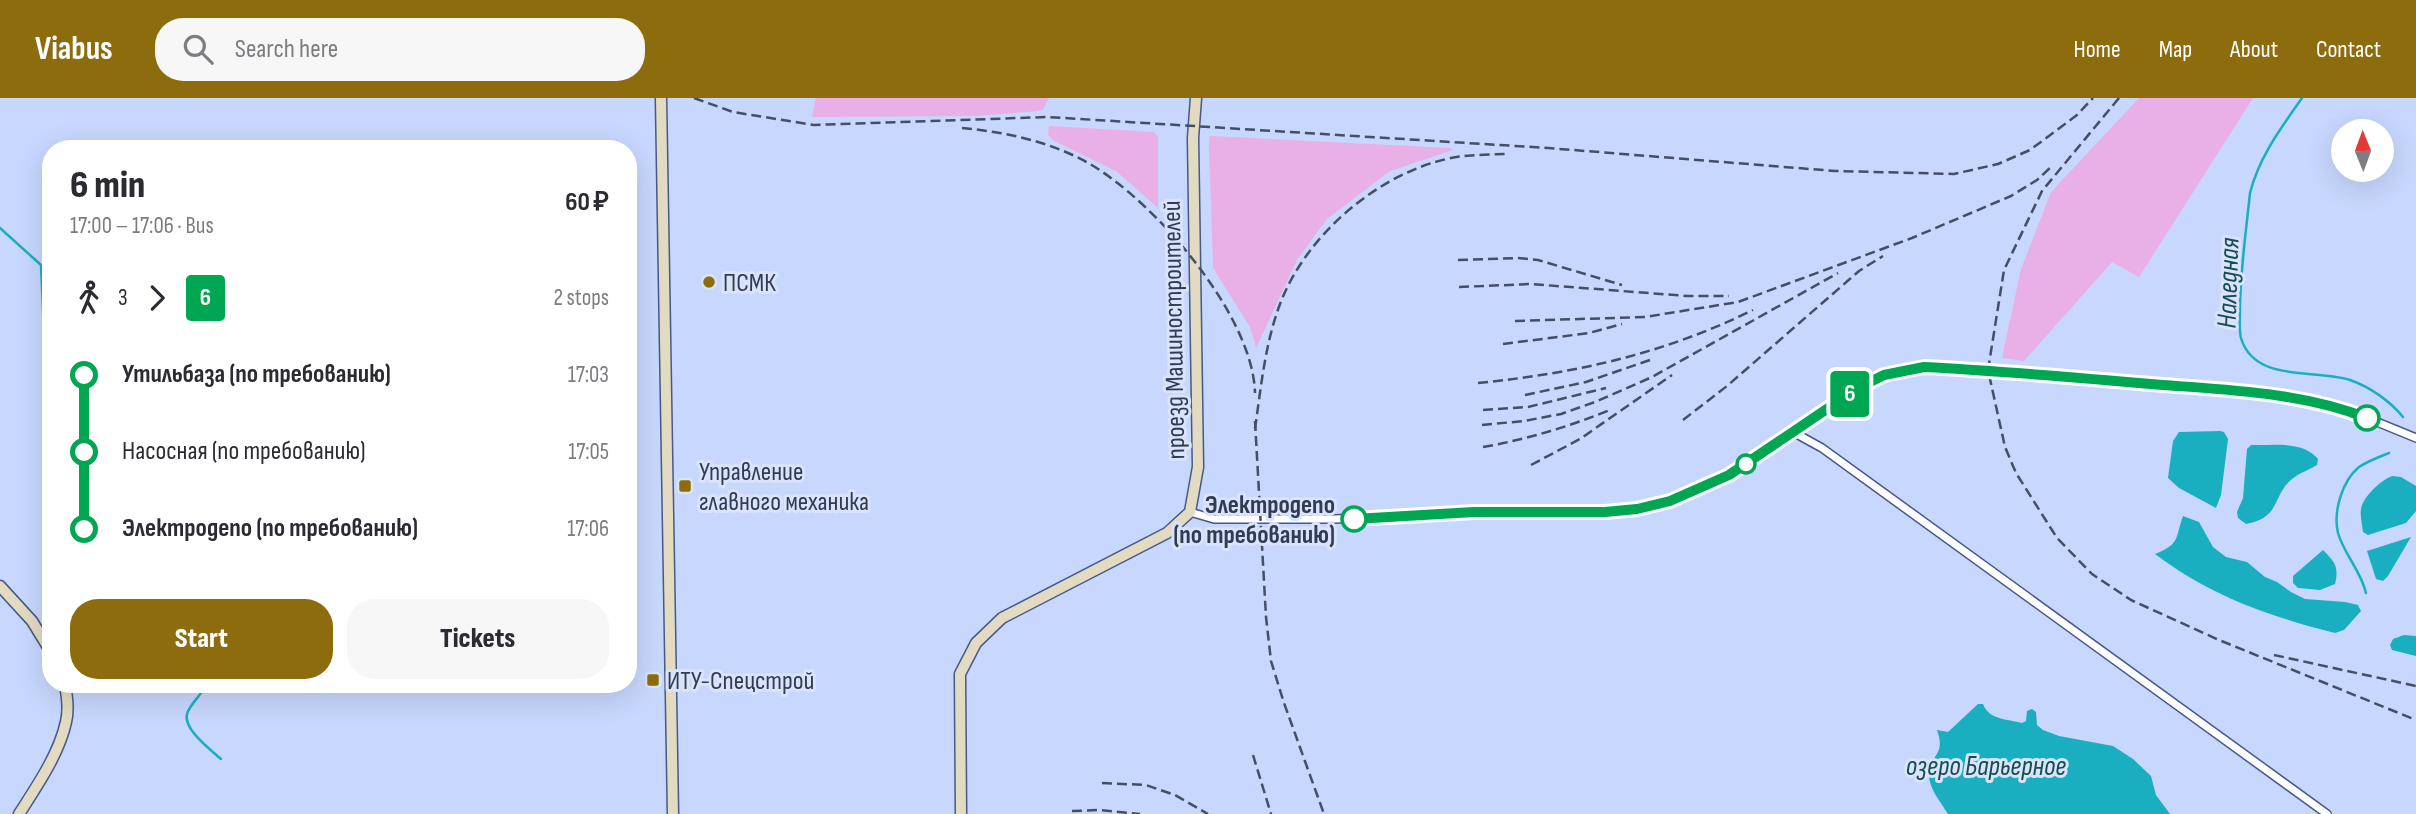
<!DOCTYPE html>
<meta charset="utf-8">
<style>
body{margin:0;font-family:"Sofia Sans Condensed",sans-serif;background:#f7f7f7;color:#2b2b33;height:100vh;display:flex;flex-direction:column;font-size:26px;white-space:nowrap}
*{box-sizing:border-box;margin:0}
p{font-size:23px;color:#7c7c81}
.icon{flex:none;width:38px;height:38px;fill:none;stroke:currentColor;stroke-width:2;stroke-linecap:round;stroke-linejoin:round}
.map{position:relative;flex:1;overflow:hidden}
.sheet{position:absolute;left:42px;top:42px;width:595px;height:553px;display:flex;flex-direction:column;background:#fff;border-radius:28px;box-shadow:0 7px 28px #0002}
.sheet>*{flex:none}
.badge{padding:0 14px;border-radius:5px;font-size:24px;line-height:46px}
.needle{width:46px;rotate:359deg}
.tools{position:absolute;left:2331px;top:21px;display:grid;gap:14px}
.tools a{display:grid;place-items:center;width:63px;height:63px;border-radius:50%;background:#fff;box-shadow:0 7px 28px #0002;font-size:35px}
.map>.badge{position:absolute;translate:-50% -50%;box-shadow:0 0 0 4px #fff}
.legs{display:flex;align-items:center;gap:10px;height:77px;padding:0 28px;font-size:23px}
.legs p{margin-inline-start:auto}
.head{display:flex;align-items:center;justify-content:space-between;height:119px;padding:0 28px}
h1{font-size:38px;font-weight:800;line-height:52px}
.action{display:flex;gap:14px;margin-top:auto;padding:14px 28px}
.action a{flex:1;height:80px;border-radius:28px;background:#8c6c0d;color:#fff;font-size:28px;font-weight:800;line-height:80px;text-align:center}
.action a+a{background:#f7f7f7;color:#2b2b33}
ul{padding:0 28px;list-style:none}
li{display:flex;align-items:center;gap:24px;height:77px;font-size:26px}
li i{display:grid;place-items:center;width:10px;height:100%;margin:0 9px;background:currentColor}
li i::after{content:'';width:18px;height:18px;margin:-9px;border:5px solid;border-radius:50%;background:#fff}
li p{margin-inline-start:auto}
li:first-child i{background:linear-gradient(#0000 50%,currentColor 0)}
li:last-child i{background:linear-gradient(currentColor 50%,#0000 0)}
header{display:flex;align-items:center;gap:42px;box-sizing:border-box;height:98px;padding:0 35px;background:#8c6c0d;color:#fff}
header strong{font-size:33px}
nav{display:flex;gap:38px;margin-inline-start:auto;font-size:24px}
.search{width:490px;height:63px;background:#f7f7f7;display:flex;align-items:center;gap:18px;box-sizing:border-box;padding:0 24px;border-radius:28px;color:#7c7c81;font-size:26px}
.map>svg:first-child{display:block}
.built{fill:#c7d7fd;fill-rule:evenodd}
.green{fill:#e8b0e7}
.water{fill:#1aafc0}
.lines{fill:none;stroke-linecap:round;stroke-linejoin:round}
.stream{stroke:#1aafc0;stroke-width:2.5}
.street-casing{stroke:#46598a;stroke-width:10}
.secondary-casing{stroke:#46598a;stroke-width:13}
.street{stroke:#fff;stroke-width:7}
.secondary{stroke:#e3dac2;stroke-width:10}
.rail{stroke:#444e64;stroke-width:2.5;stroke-dasharray:10 5;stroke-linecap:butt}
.line-1-casing{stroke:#fff;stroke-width:16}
.line-1{stroke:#00a651;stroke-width:10}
.poi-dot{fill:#8c6c0d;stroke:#d9e3fa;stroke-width:2.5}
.stop-1-dot{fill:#fff;stroke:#00a651;stroke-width:3.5}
.labels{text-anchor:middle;stroke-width:6;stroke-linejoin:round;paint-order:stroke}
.poi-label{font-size:26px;fill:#313b51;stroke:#d9e3fa;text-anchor:start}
.street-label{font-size:26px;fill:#313b51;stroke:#d9e3fa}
.stop-label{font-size:26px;font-weight:bold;fill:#313b51;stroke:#d9e3fa;text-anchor:end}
.water-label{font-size:28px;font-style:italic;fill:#144d54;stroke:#d9e3fa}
</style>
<header>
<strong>Viabus</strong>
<div class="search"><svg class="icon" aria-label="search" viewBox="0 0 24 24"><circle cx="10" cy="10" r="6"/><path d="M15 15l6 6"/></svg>Search here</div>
<nav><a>Home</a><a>Map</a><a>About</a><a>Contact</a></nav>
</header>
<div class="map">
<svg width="2416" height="716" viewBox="0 0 2416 716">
<rect width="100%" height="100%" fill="#d9e3fa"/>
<path class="built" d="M0,0H2416V716H0ZM2343,33H2382V72H2343ZM51,51H628V586H51Z"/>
<g class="green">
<path d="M816,0H1049L1043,12L1039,13L975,18L812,19Z"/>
<path d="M2139,0H2253L2139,179L2112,164L2024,263L2002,260L2021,171L2051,94Z"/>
<path d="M1049,28L1154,34L1158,39V110L1116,73L1054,43L1048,37Z"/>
<path d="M1210,38L1450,50L1453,52L1390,73L1327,121L1297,162L1256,250L1250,229L1213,170L1209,46Z"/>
</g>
<g class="water">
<path d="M2220,333L2224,334L2228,341L2221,397L2216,410L2179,390L2168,380L2173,343L2179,334Z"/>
<path d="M2251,347C2273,348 2303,342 2318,361L2317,367C2309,372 2299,375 2292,381C2271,399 2282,419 2246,426L2238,420L2237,414L2243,400L2247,351Z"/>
<path d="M2392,378L2401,379L2416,388V413L2406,425L2368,437L2363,434C2362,426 2360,418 2361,411C2363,399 2381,382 2392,378Z"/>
<path d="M2183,418L2199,424L2213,449L2226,459L2247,464L2265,479L2277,484L2291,494L2305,501L2345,504L2358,507L2361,513L2344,532L2335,535C2268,518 2211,498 2155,456C2180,446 2175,441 2183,418Z"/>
<path d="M2411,439L2388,478L2383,483L2376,481L2367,453Z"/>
<path d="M2323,452C2335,464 2339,469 2335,486L2320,492L2298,490L2293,485V478Z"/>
<path d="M2404,537L2416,538V558L2392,552L2390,547L2393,541Z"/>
<path d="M1978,606H1983C1989,622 2007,621 2022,625L2026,623L2027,613L2032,611L2036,614L2037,627L2043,632L2059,638L2113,648L2133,661L2151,678L2156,697L2170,716H1948C1941,704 1928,690 1929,675C1931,655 1946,658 1937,632L1948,634Z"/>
</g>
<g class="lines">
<g class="stream">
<path d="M2302,0C2281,30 2259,59 2250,95C2246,134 2240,174 2240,213C2240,222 2239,232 2241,240C2254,285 2316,271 2350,282C2370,289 2390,303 2403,319"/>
<path d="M0,130L41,167L44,234L51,253"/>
<path d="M2366,495C2361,473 2344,456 2338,435C2333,414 2342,383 2359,369C2368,363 2379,359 2389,355"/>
<path d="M202,586L203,592C199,599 189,608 187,616C183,631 211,652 221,661"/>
</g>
<defs>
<g id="street">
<path d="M1793,334L1822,350L2327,716"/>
<path d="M1190,414L1214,421H1335L1473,414H1605L1637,410L1669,403L1700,392L1729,377L1858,290L1883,277L1924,269L2190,289L2293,300L2343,310L2416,340"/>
</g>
<g id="secondary">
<path d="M661,0L673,716"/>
<path d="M0,488L32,523L51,554"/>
<path d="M19,716C37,688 59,656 66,624C69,611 67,599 65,586"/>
<path d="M961,716L960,576L976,545L1002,520L1167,435L1190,414L1198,369L1193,40L1196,0"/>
</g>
</defs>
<use href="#street" class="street-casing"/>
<use href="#secondary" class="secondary-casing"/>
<use href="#street" class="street"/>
<use href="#secondary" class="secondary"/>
<g class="rail">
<path d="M694,0L733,14L814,27L1048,19L1548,50L1835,73L1954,76L1998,66L2030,52L2077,17L2093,0"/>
<path d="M2119,0L2042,93L2004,172L1988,272L2005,349L2016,375L2057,440L2092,476L2131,502L2219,542L2416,622"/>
<path d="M962,30C1006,34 1052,44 1090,66C1155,104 1253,217 1255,295"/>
<path d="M1458,162L1518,160L1538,162L1622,187"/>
<path d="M1459,189L1531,186L1687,198H1729"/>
<path d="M1515,223L1645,219L1738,204L1912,140L2011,98L2037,82L2051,69"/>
<path d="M1503,246L1589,235L1622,226"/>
<path d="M1478,285C1577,275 1663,256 1753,212"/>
<path d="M1525,297L1586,284L1650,262"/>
<path d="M1483,312L1528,309L1606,290"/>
<path d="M1683,322L1727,288L1859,173L1883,158"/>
<path d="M1255,323L1266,519L1271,563L1284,605L1324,716"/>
<path d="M1482,327L1524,323L1561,316L1595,304L1652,279L1838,175"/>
<path d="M1255,331C1261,289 1265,246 1280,206C1307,134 1386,68 1463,58C1477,57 1492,56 1506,56"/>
<path d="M1483,349C1528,341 1568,329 1610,312"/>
<path d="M1531,367L1580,341L1672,277"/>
<path d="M2274,557L2416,588"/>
<path d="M1253,657L1271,716"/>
<path d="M1102,685L1146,687L1175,697L1208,716"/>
<path d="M1072,713L1100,712L1140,716"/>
</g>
</g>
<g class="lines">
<defs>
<path id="line-1" d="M1354,421L1474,414H1605L1637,411L1670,403L1729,377L1858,290L1884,277L1924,269C2003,273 2083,280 2163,287C2231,292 2304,295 2367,320"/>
</defs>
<use href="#line-1" class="line-1-casing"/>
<use href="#line-1" class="line-1"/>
</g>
<g class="poi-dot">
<circle cx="709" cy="184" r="7"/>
<rect x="678" y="381" width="14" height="14" rx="3.5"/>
<rect x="646" y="575" width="14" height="14" rx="3.5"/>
</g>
<g class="stop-1-dot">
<circle cx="2367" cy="320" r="12"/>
<circle cx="1746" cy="366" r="9"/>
<circle cx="1354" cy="421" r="12"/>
</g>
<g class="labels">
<g class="poi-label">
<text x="723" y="193">ПСМК</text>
<text x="699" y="382">Управление<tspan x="699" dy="30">главного механика</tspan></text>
<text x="667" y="591">ИТУ-Спецстрой</text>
</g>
<g class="street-label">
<text transform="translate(1173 232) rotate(-91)" y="9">проезд Машиностроителей</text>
</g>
<g class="stop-label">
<text x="1335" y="415">Электродепо<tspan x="1335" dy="30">(по требованию)</tspan></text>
</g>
<g class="water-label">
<text transform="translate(2227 185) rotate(-88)" y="10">Наледная</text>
<text x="1986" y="677">озеро Барьерное</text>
</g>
</g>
</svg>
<div class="tools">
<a><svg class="needle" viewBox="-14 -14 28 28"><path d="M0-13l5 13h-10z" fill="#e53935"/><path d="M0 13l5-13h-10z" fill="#7c7c81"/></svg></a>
</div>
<b class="badge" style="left:1850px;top:296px;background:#00a651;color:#fff">6</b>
<section class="sheet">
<div class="head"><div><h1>6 min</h1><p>17:00 – 17:06 · Bus</p></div><b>60 ₽</b></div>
<div class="legs"><svg class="icon" aria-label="walk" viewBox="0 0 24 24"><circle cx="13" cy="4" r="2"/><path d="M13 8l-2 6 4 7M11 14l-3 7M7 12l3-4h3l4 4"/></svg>3<svg class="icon" aria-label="forward" viewBox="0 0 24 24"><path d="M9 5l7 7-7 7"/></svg><b class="badge" style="background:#00a651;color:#fff">6</b><p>2 stops</p></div>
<ul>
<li><i style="color:#00a651"></i><b>Утильбаза (по требованию)</b><p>17:03</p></li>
<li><i style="color:#00a651"></i><span>Насосная (по требованию)</span><p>17:05</p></li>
<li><i style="color:#00a651"></i><b>Электродепо (по требованию)</b><p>17:06</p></li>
</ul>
<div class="action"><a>Start</a><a>Tickets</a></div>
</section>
</div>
